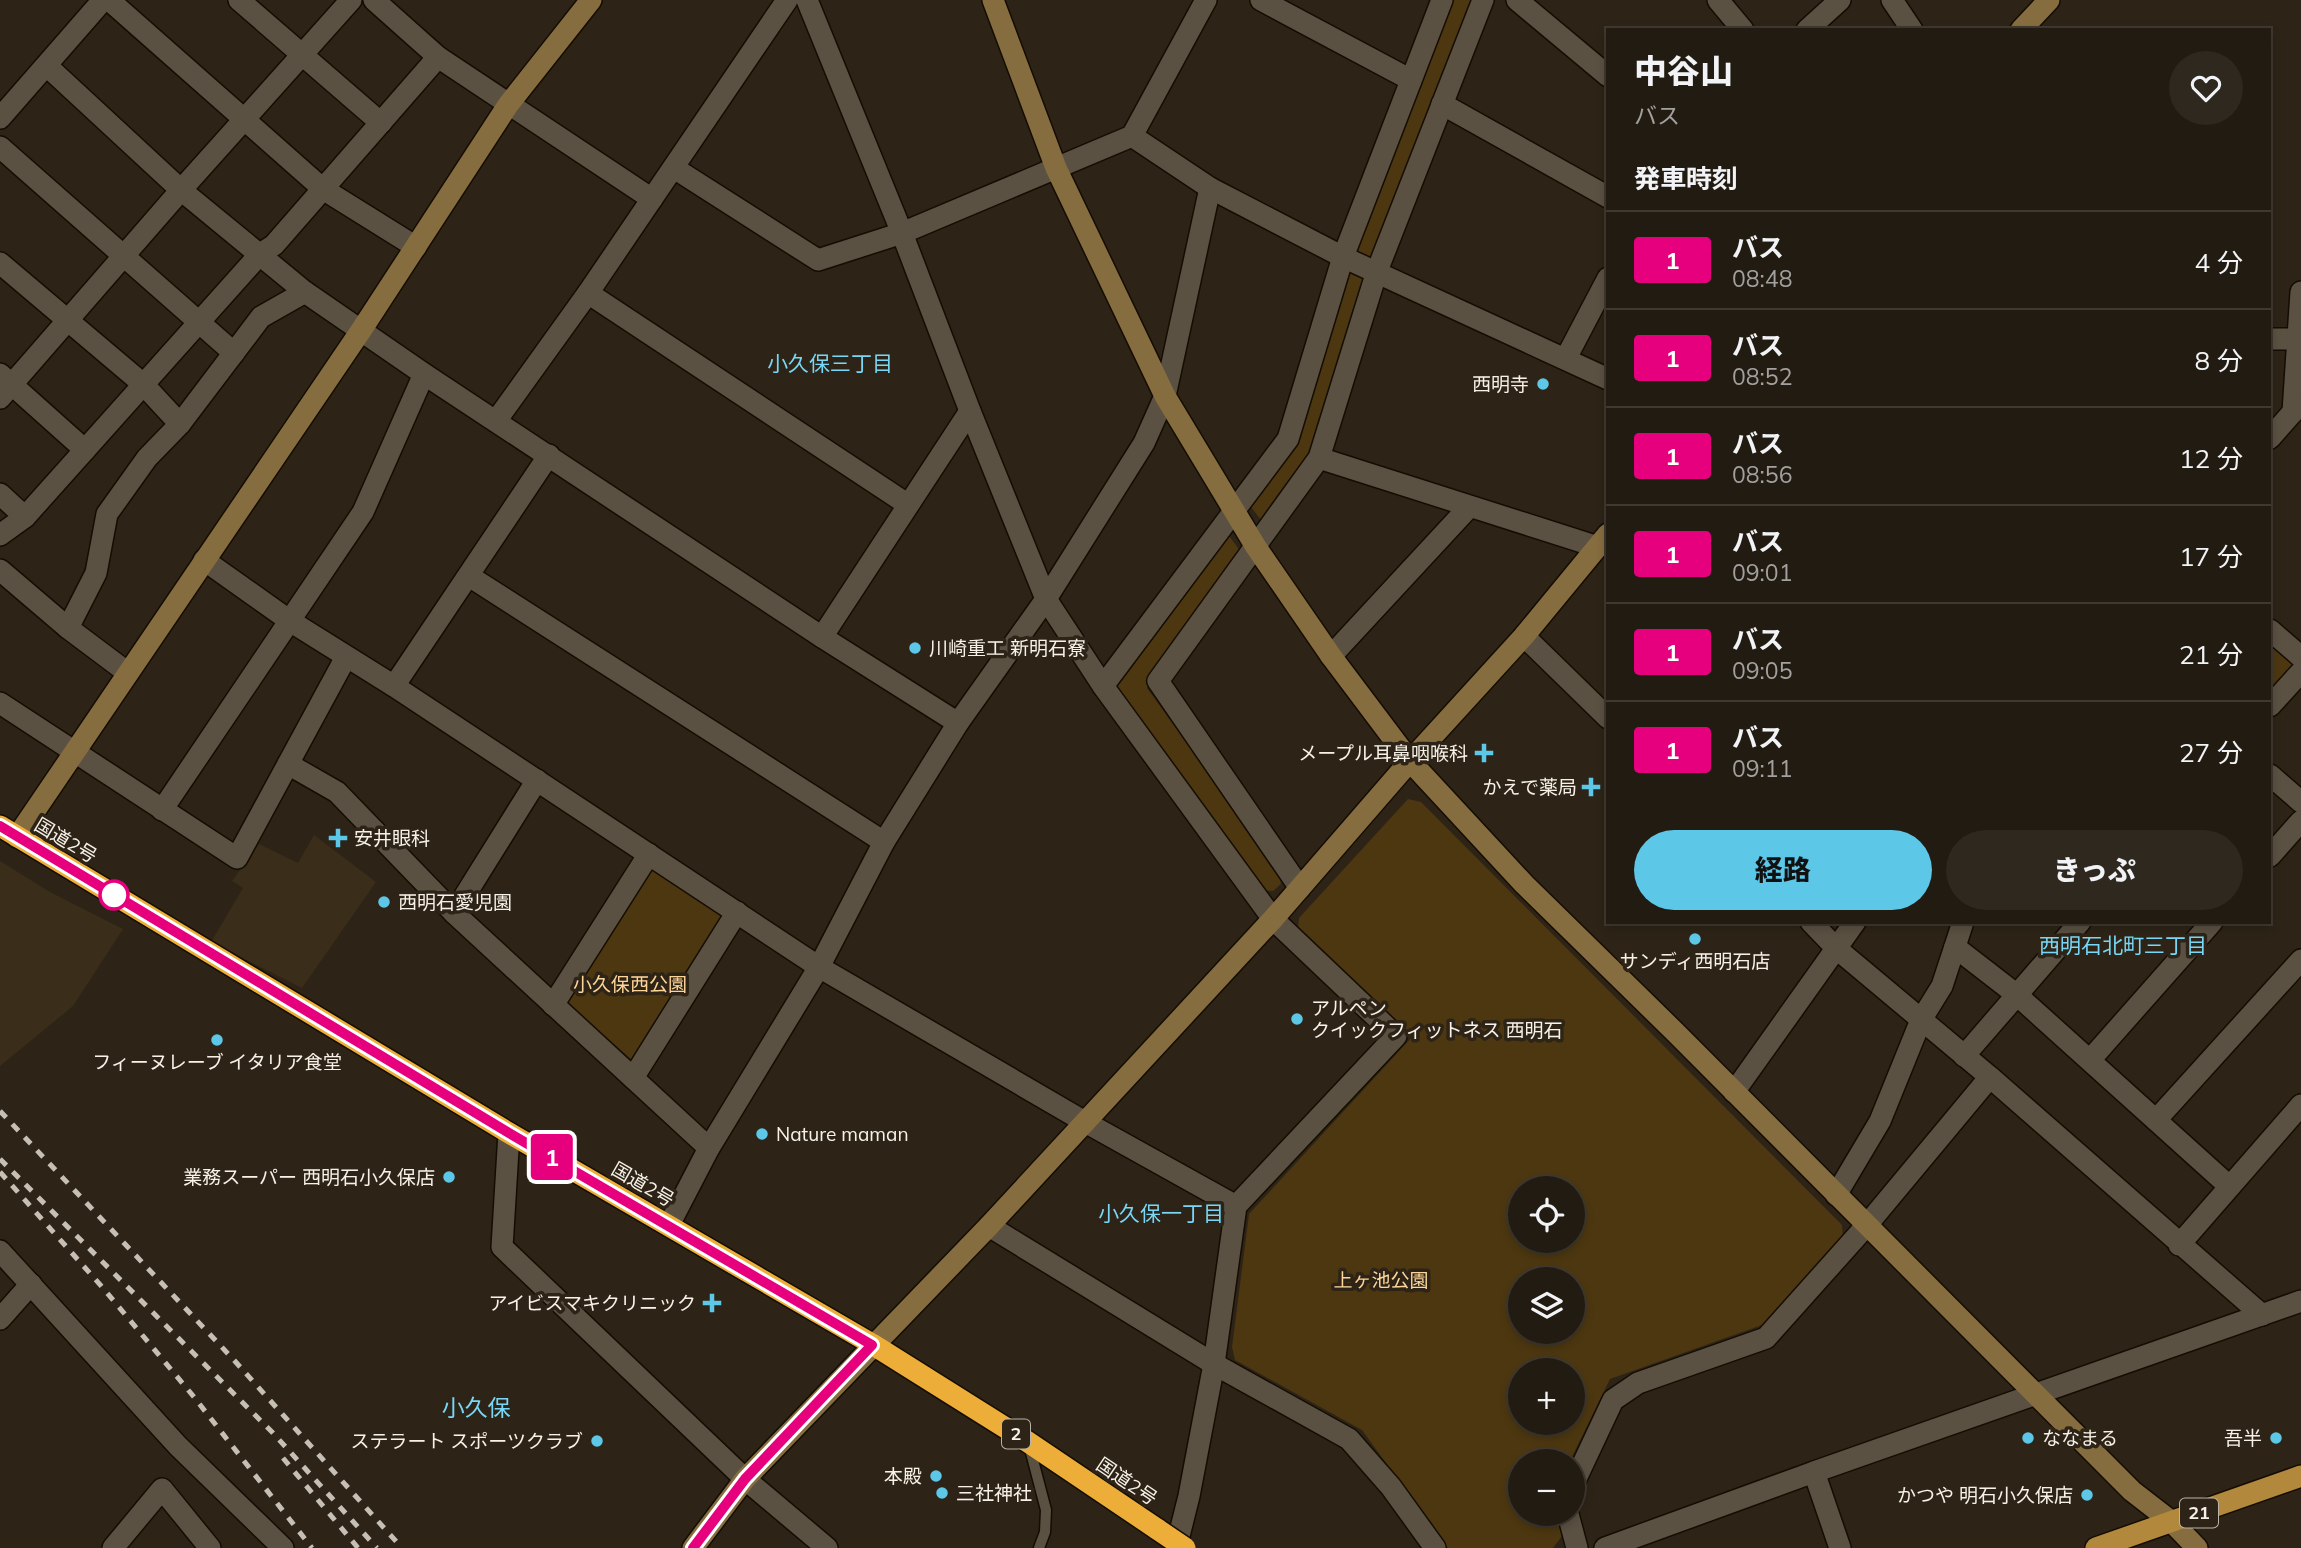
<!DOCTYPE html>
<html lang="ja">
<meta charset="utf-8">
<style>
body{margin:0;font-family:Mulish,"Noto Sans JP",sans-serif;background:#2e281f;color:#f1f3f6;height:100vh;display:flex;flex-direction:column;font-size:26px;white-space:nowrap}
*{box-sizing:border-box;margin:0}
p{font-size:23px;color:#a2a19f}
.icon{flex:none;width:38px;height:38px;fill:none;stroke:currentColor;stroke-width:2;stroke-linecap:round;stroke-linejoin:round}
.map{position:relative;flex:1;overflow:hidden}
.drawer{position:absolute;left:1606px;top:28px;width:665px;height:896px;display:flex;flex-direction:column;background:#221b11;border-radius:0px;box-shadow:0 4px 10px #0003,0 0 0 2px #3f3931}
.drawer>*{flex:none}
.badge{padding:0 14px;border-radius:5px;font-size:24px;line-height:46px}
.tools{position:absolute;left:1508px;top:1176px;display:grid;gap:14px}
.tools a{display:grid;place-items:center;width:77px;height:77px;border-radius:50%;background:#221b11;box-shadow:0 4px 10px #0003,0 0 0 2px #3f3931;font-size:35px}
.map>.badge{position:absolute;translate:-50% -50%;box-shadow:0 0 0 4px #fff}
h2{padding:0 28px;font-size:26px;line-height:63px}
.round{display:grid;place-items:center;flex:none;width:74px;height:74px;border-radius:37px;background:#2e281f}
.overview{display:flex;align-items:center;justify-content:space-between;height:119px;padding:0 28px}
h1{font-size:33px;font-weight:800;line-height:52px}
.button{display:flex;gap:14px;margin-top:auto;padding:14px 28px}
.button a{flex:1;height:80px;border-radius:42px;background:#5dc7e8;color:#111;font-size:28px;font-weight:800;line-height:80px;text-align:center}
.button a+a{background:#2e281f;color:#f1f3f6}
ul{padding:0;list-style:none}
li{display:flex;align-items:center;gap:21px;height:98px;padding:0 28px;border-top:2px solid #3f3931}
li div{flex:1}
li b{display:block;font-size:26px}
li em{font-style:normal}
li .badge{min-width:77px;font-weight:700;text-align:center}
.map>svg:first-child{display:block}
.built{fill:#3a2d19}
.park{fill:#4c3710;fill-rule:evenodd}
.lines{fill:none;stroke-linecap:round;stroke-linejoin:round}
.lane-casing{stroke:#150d03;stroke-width:13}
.street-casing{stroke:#150d03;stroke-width:24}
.secondary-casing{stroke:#150d03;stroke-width:24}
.primary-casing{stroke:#150d03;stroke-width:24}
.highway-casing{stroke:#150d03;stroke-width:24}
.lane{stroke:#5a5142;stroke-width:10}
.street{stroke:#5a5142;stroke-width:21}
.secondary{stroke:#866d3f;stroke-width:21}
.primary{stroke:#b2883d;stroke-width:21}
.highway{stroke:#ecad39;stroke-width:21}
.rail{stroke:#c6bfb5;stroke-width:5;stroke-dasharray:9 9;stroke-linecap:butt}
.highway-bridge-casing{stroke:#150d03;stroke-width:24;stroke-linecap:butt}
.highway-bridge{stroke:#ecad39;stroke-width:21}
.line-casing{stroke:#fff;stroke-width:16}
.line{stroke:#e6007e;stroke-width:10}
.poi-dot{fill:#5dc7e8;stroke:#2d2417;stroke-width:2.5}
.stop-dot{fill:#fff;stroke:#e6007e;stroke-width:3.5}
.labels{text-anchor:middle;stroke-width:7;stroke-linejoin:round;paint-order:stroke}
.shield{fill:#2d2417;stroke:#bab4a9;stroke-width:2}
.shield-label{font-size:18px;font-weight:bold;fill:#f7f1e8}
.poi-label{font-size:19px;fill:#f7f1e8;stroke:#2d2417;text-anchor:end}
.street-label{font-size:19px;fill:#f7f1e8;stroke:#2d2417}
.park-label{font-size:19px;fill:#fdd598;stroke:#2d2417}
.neighbourhood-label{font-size:21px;fill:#78d7f6;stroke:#2d2417}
.quarter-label{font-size:23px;fill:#78d7f6;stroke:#2d2417}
</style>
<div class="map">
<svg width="2301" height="1548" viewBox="0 0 2301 1548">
<rect width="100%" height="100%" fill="#2d2417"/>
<g class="built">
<path d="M314,835L376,882L302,988L211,942L243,888L232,881L259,844L298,863Z"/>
<path d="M0,861L50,892L123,929L73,1006L0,1066Z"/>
</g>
<g class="park">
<path d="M1449,0H1473L1372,264L1350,253Z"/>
<path d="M1346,266L1368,275L1315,451L1264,524L1248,503L1292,441Z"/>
<path d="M1227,533L1243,555L1147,688L1279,871L1281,884L1273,891L1261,890L1115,683Z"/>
<path d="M2270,637L2296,665L2270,695Z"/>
<path d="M1408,799L1421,802L1842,1225L1843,1236L1762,1325L1610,1379L1570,1461H1521V1514H1558L1562,1536L1553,1548H1448L1362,1430L1235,1360L1232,1347L1249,1214L1412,1037L1298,930L1299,918ZM1521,1188H1573V1241H1521ZM1521,1279H1573V1332H1521ZM1521,1370H1573V1423H1521Z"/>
<path d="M652,868L723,914L632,1060L564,1000Z"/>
</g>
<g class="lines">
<defs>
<path id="lane" d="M1029,1445L1046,1510L1045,1532L1039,1548"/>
<g id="street">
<path d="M109,0L323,189L416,247"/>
<path d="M239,0L381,123"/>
<path d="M374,0L438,57L652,199"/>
<path d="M807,0L902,233L970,411L1046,599L1103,686L1273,919L1396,1036L1236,1206L1214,1364L1189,1496L1176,1548"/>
<path d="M1261,0L1411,80"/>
<path d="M1517,0L1608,76"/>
<path d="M1718,0L1743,30"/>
<path d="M1892,0L1912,30"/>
<path d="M1807,30L1840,0"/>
<path d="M47,66L181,190L305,292L424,374L822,637L958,723"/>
<path d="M1442,104L1608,197"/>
<path d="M0,118L103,0"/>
<path d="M1132,136L1210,188L1343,257L1608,379"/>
<path d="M0,147L234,353"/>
<path d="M674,168L818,260L902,233L1132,136L1206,0"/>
<path d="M0,263L143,384L180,424"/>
<path d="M588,293L907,504"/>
<path d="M2270,339H2298"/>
<path d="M1566,358L1608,278"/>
<path d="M0,374L85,450"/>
<path d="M0,398L181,190L351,0"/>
<path d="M2293,412L2301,292"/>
<path d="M496,421L588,293L787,0"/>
<path d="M2270,438L2301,403"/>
<path d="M1319,458L1598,547"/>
<path d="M0,494L25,517"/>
<path d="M0,535L25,517L260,254L274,245L438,57"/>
<path d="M204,560L290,621L394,686L819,967L1085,1122L1236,1206"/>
<path d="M0,570L68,628L128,673"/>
<path d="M469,576L884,842"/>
<path d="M68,628L96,573L107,514L147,458L180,424L261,317L305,292"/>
<path d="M2270,630L2301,657"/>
<path d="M1524,636L1608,718"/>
<path d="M822,637L970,411"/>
<path d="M1331,656L1469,507"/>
<path d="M394,686L549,455"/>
<path d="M1103,686L1288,439L1343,257L1442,0"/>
<path d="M0,703L237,858L346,657"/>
<path d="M2270,706L2301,672"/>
<path d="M288,764L337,792L454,913L709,1148"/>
<path d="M2270,775L2301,802"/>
<path d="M162,810L363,512L424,374"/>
<path d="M2270,856L2301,821"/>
<path d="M1300,888L1158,681L1319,458L1377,271L1483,0"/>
<path d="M454,913L537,780"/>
<path d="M1811,922L1837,949L1990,1077L2262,1315"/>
<path d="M1955,947L2017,995L2229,1186"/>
<path d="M553,1005L649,854"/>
<path d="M1964,1056L2080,922"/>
<path d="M2090,1060L2212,922"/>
<path d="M633,1078L737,912"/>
<path d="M1734,1092L1855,922"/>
<path d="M2156,1120L2301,960"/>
<path d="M509,1133L502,1247L745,1479L827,1548"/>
<path d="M1836,1195L1880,1121L1921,1020L1942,986L1963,922"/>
<path d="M669,1225L709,1148L819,967L884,842L958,723L1046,599L1144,443L1165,396L1210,188"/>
<path d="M989,1226L1214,1364L1349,1439L1391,1487L1435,1548"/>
<path d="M2179,1245L2301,1105"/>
<path d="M0,1251L178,1446L283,1548"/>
<path d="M0,1319L31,1284"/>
<path d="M1814,1472L2301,1301"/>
<path d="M1573,1485L1613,1400L1638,1383L1766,1338L1866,1226L1990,1077"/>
<path d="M1568,1514L1577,1548"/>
<path d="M113,1548L162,1489L210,1548"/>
<path d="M1605,1548L1814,1472L1840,1548"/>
</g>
<g id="secondary">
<path d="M993,0L1056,168L1165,396L1256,547L1331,656L1410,761L1524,884L1675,1032L2132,1491L2172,1522L2197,1548"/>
<path d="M2021,30L2049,0"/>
<path d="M17,837L362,329L508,105L591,0"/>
<path d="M693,1548L745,1479L989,1226L1273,919L1410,761L1524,636L1608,534"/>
</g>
<path id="primary" d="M2096,1548L2301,1476"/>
<path id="highway" d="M0,826L509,1133L872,1344L1028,1442L1157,1529"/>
</defs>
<use href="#lane" class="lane-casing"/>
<use href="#street" class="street-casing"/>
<use href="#secondary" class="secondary-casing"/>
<use href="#primary" class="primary-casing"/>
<use href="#highway" class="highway-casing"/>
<use href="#lane" class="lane"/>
<use href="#street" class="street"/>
<use href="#secondary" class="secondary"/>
<use href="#primary" class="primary"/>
<use href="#highway" class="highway"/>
<g class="rail">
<path d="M0,1111L233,1359L402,1548"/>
<path d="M0,1159L273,1433L377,1548"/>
<path d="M0,1172L103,1288L194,1397L312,1548"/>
<path d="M283,1458L358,1548"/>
</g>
<defs>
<path id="highway-bridge" d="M1157,1529L1185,1548"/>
</defs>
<use href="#highway-bridge" class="highway-bridge-casing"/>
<use href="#highway-bridge" class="highway-bridge"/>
</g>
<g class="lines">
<defs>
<path id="line" d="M0,826L509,1133L872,1345L745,1479L693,1548"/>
</defs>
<use href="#line" class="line-casing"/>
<use href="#line" class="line"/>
</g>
<g class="poi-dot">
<circle cx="1543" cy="384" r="7"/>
<circle cx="915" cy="648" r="7"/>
<path d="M1480.5 742.5h7v7h7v7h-7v7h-7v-7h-7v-7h7z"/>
<path d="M1587.5 776.5h7v7h7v7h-7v7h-7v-7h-7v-7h7z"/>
<path d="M334.5 827.5h7v7h7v7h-7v7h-7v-7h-7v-7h7z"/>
<circle cx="384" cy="902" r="7"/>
<circle cx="1695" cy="939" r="7"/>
<circle cx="1297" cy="1019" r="7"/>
<circle cx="217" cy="1040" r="7"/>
<circle cx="762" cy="1134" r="7"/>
<circle cx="449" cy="1177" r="7"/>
<path d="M708.5 1292.5h7v7h7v7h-7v7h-7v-7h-7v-7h7z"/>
<circle cx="2028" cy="1438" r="7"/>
<circle cx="2276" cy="1438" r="7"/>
<circle cx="597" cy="1441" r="7"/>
<circle cx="936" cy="1476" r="7"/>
<circle cx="942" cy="1493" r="7"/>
<circle cx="2087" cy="1495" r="7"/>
</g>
<circle class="stop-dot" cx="114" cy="895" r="14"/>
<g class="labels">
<g class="shield">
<rect x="1002" y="1419.5" width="28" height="29" rx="5"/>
<rect x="2180" y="1498.5" width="38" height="29" rx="5"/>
</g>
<g class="shield-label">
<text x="1016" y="1440">2</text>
<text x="2199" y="1519">21</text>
</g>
<g class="poi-label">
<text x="1529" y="391">西明寺</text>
<text x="929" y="655" text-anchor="start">川崎重工 新明石寮</text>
<text x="1468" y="760">メープル耳鼻咽喉科</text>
<text x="1577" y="794">かえで薬局</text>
<text x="354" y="845" text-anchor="start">安井眼科</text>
<text x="398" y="909" text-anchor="start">西明石愛児園</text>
<text x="1695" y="968" text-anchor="middle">サンディ西明石店</text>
<text x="1311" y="1015" text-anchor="start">アルペン<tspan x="1311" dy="22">クイックフィットネス 西明石</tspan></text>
<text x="217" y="1069" text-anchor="middle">フィーヌレーブ イタリア食堂</text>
<text x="776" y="1141" text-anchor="start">Nature maman</text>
<text x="435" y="1184">業務スーパー 西明石小久保店</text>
<text x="696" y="1310">アイビスマキクリニック</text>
<text x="2042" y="1445" text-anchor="start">ななまる</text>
<text x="2262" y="1445">吾半</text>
<text x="583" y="1448">ステラート スポーツクラブ</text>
<text x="922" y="1483">本殿</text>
<text x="956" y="1500" text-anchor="start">三社神社</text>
<text x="2073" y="1502">かつや 明石小久保店</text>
</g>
<g class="street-label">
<text transform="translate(66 840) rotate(31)" y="7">国道2号</text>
<text transform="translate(643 1184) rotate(30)" y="7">国道2号</text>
<text transform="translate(1127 1481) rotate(34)" y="7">国道2号</text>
</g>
<g class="park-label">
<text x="630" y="991">小久保西公園</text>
<text x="1381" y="1287">上ヶ池公園</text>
</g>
<g class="neighbourhood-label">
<text x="830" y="371">小久保三丁目</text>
<text x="2123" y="953">西明石北町三丁目</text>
<text x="1161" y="1221">小久保一丁目</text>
</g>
<g class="quarter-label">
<text x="476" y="1416">小久保</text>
</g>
</g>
</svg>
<div class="tools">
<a><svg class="icon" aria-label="locate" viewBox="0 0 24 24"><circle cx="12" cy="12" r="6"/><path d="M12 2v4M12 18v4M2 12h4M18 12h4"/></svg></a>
<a><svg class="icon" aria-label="layers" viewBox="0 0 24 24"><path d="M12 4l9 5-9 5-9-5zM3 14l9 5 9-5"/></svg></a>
<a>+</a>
<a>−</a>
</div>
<b class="badge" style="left:552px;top:1157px;background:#e6007e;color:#fff">1</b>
<section class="drawer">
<div class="overview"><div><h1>中谷山</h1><p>バス</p></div><a class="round"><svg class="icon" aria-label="heart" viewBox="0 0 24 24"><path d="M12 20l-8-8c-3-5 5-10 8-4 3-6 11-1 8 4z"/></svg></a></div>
<h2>発車時刻</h2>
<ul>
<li><span class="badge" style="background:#e6007e;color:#fff">1</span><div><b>バス</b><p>08:48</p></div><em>4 分</em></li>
<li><span class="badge" style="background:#e6007e;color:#fff">1</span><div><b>バス</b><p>08:52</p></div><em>8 分</em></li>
<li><span class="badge" style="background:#e6007e;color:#fff">1</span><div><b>バス</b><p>08:56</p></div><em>12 分</em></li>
<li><span class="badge" style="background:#e6007e;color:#fff">1</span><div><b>バス</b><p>09:01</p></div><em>17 分</em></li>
<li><span class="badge" style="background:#e6007e;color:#fff">1</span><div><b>バス</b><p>09:05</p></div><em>21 分</em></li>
<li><span class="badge" style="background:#e6007e;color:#fff">1</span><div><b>バス</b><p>09:11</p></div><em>27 分</em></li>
</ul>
<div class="button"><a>経路</a><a>きっぷ</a></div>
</section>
</div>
